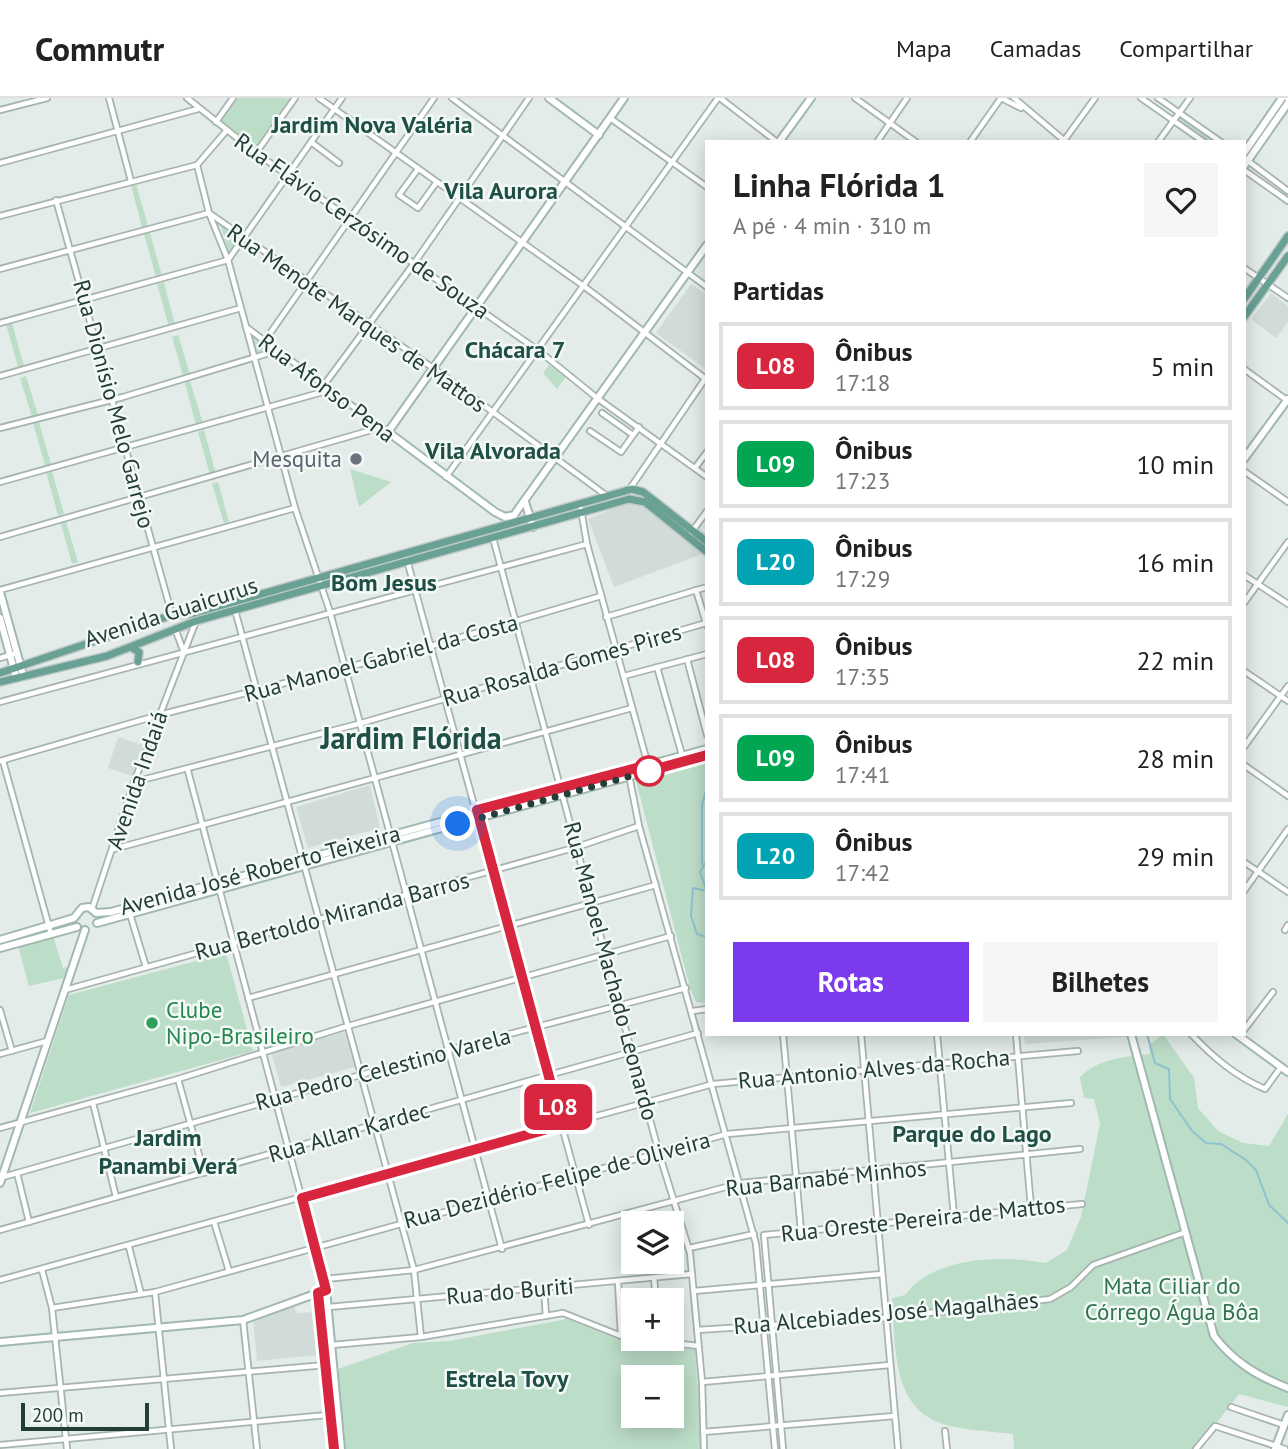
<!DOCTYPE html>
<html lang="pt">
<meta charset="utf-8">
<style>
body{margin:0;font-family:"PT Sans",sans-serif;background:#f6f6f6;color:#222;height:100vh;display:flex;flex-direction:column;font-size:26px;white-space:nowrap}
*{box-sizing:border-box;margin:0}
p{font-size:23px;color:#767676}
.icon{flex:none;width:38px;height:38px;fill:none;stroke:currentColor;stroke-width:2;stroke-linecap:round;stroke-linejoin:round}
.map{position:relative;flex:1;overflow:hidden}
.drawer{position:absolute;left:705px;top:42px;width:541px;height:896px;display:flex;flex-direction:column;background:#fff;border-radius:0px;box-shadow:0 4px 18px #0003}
.drawer>*{flex:none}
.badge{padding:0 14px;border-radius:10px;font-size:24px;line-height:46px}
.controls{position:absolute;left:621px;top:1113px;display:grid;gap:14px}
.controls a{display:grid;place-items:center;width:63px;height:63px;border-radius:0px;background:#fff;box-shadow:0 4px 18px #0003;font-size:35px}
.scale{position:absolute;left:21px;bottom:18px;width:128px;box-sizing:border-box;padding-left:7px;border:4px solid #233d37;border-top:0;font-size:19px;line-height:24px;white-space:nowrap;color:#233d37;-webkit-text-stroke:5px #f3f9f6;paint-order:stroke}
.you{position:absolute;width:35px;height:35px;margin:-18px;border:5px solid #fff;border-radius:50%;background:#1a73e8;box-shadow:0 0 0 10px #1a73e833}
.map>.badge{position:absolute;translate:-50% -50%;box-shadow:0 0 0 4px #fff}
h2{padding:0 28px;font-size:26px;line-height:63px}
.round{display:grid;place-items:center;flex:none;width:74px;height:74px;border-radius:0px;background:#f6f6f6}
.headline{display:flex;align-items:center;justify-content:space-between;height:119px;padding:0 28px}
h1{font-size:33px;font-weight:800;line-height:52px}
.action{display:flex;gap:14px;margin-top:auto;padding:14px 28px}
.action a{flex:1;height:80px;border-radius:0px;background:#7c3aed;color:#fff;font-size:28px;font-weight:800;line-height:80px;text-align:center}
.action a+a{background:#f6f6f6;color:#222}
ul{padding:0;list-style:none}
li{display:flex;align-items:center;gap:21px;height:88px;margin:0 14px 10px;padding:0 14px;border:4px solid #e0e0e0;border-radius:0px}
li div{flex:1}
li b{display:block;font-size:26px}
li em{font-style:normal}
li .badge{min-width:77px;font-weight:700;text-align:center}
header{display:flex;align-items:center;gap:42px;box-sizing:border-box;height:98px;padding:0 35px;background:#fff;border-bottom:2px solid #e0e0e0}
header strong{font-size:33px}
nav{display:flex;gap:38px;margin-inline-start:auto;font-size:24px}
.map>svg:first-child{display:block}
.built{fill:#d1dcd8}
.green{fill:#bcddc7;fill-rule:evenodd}
.lines{fill:none;stroke-linecap:round;stroke-linejoin:round}
.stream{stroke:#8dc2d0;stroke-width:2}
.street-casing{stroke:#a6b4b0;stroke-width:8}
.secondary-casing{stroke:#a1b8b1;stroke-width:10}
.primary-casing{stroke:#c1c9c7;stroke-width:10}
.street{stroke:#fff;stroke-width:4.5}
.secondary{stroke:#fff;stroke-width:6}
.primary{stroke:#69a195;stroke-width:7}
.line-casing{stroke:#fff;stroke-width:16}
.line{stroke:#d7263d;stroke-width:10}
.walk{stroke:#233d37;stroke-width:7;stroke-dasharray:0 12.6}
.worship-dot{fill:#6b7280;stroke:#f3f9f6;stroke-width:2.5}
.stop-dot{fill:#fff;stroke:#d7263d;stroke-width:3.5}
.leisure-dot{fill:#2e9e5b;stroke:#f3f9f6;stroke-width:2.5}
.labels{text-anchor:middle;stroke-width:5;stroke-linejoin:round;paint-order:stroke}
.street-label{font-size:23px;fill:#233d37;stroke:#f3f9f6}
.worship-label{font-size:23px;fill:#5b616d;stroke:#f3f9f6;text-anchor:end}
.leisure-label{font-size:23px;fill:#27864d;stroke:#f3f9f6;text-anchor:start}
.park-label{font-size:23px;fill:#2e734c;stroke:#f3f9f6}
.neighbourhood-label{font-size:24px;font-weight:bold;fill:#1f4f45;stroke:#f3f9f6}
.district-label{font-size:30px;font-weight:bold;fill:#1f4f45;stroke:#f3f9f6}
</style>
<header>
<strong>Commutr</strong>
<nav><a>Mapa</a><a>Camadas</a><a>Compartilhar</a></nav>
</header>
<div class="map">
<svg width="1288" height="1351" viewBox="0 0 1288 1351">
<rect width="100%" height="100%" fill="#e3ece9"/>
<g class="built">
<path d="M691,186L707,197V272L656,235Z"/>
<path d="M1271,195L1288,208V224L1276,240L1251,221Z"/>
<path d="M628,404L643,408L702,456L614,489L588,421Z"/>
<path d="M118,639L143,647L132,678L108,670Z"/>
<path d="M370,687L380,730L308,750L296,709Z"/>
<path d="M345,934L355,969L281,989L271,954Z"/>
<path d="M1024,936H1138L1139,938L1025,946Z"/>
<path d="M294,1207L296,1215L316,1214L319,1257L257,1263L253,1222Z"/>
</g>
<g class="green">
<path d="M236,0H290L254,52L218,28Z"/>
<path d="M1181,19L1216,44H1207L1178,23Z"/>
<path d="M136,86L148,128L142,129L131,87Z"/>
<path d="M220,125L242,140L229,156Z"/>
<path d="M150,135L162,178L156,179L144,136Z"/>
<path d="M164,184L175,227L169,229L157,186Z"/>
<path d="M12,225L24,268L18,269L6,226Z"/>
<path d="M247,232L273,253L254,258Z"/>
<path d="M178,237L190,276L183,278L172,239Z"/>
<path d="M549,267L566,279L557,291L543,275Z"/>
<path d="M26,278L38,317L32,319L20,280Z"/>
<path d="M190,283L203,325L196,327L185,285Z"/>
<path d="M39,324L51,366L45,367L33,325Z"/>
<path d="M204,332L216,376L210,377L198,334Z"/>
<path d="M350,371L391,384L359,409Z"/>
<path d="M52,373L64,416L58,417L46,374Z"/>
<path d="M218,384L229,424L224,425L212,386Z"/>
<path d="M66,424L78,464L72,466L61,426Z"/>
<path d="M707,662V905L696,904L690,890L635,679L662,676Z"/>
<path d="M53,838L63,870L72,868L68,879L29,888L18,848Z"/>
<path d="M226,855L253,953L30,1015L69,897Z"/>
<path d="M1163,936L1194,980L1198,1010L1218,1033L1243,1045L1269,1048L1288,1016V1309L1239,1296L1196,1351H1014L1013,1336C991,1333 965,1333 943,1326C890,1309 896,1245 892,1200L905,1197C933,1158 1003,1157 1046,1165L1067,1152L1081,1119L1100,1026L1094,1001L1084,1000L1080,979C1099,960 1124,959 1150,956L1149,947Z"/>
<path d="M567,1221L619,1242L695,1252L702,1351H344L338,1271L413,1245L449,1243ZM634,1279H672V1318H634Z"/>
</g>
<g class="lines">
<g class="stream">
<path d="M702,766V707L707,689"/>
<path d="M706,791L700,774L707,762"/>
<path d="M707,793L693,790L691,818L697,836L707,839"/>
<path d="M1147,936L1155,965L1169,971L1170,1001L1192,1033L1206,1045L1221,1046L1246,1062L1256,1072L1269,1107L1288,1125"/>
</g>
<defs>
<g id="street">
<path d="M109,0L131,83"/>
<path d="M187,0L256,55L539,253L597,300L707,379"/>
<path d="M319,0L585,189L707,282"/>
<path d="M452,0L707,189"/>
<path d="M720,0L777,44"/>
<path d="M855,0L916,44"/>
<path d="M1001,0L1021,10"/>
<path d="M1014,0L1066,44"/>
<path d="M1141,0L1204,44"/>
<path d="M1158,0L1221,44"/>
<path d="M1287,0H1288"/>
<path d="M0,12L47,0"/>
<path d="M610,20L707,89"/>
<path d="M216,24L233,0"/>
<path d="M311,44L339,65"/>
<path d="M877,44L907,0"/>
<path d="M970,44L1001,0"/>
<path d="M1063,44L1095,0"/>
<path d="M1158,44L1190,0"/>
<path d="M256,55L295,0"/>
<path d="M1244,60L1288,93"/>
<path d="M0,65L198,11"/>
<path d="M197,67L209,115L228,162L295,410L330,514L502,1151"/>
<path d="M197,67L227,32"/>
<path d="M418,71L399,97L418,110L436,85"/>
<path d="M1244,72L1288,103"/>
<path d="M56,102L172,517"/>
<path d="M0,118L197,67"/>
<path d="M1244,170L1288,200"/>
<path d="M0,171L209,115L433,270L607,398"/>
<path d="M0,225L228,162L342,0"/>
<path d="M246,229L382,330"/>
<path d="M264,244L434,0"/>
<path d="M1244,271L1288,303"/>
<path d="M0,278L241,210"/>
<path d="M324,287L415,164L529,0"/>
<path d="M602,315L633,337"/>
<path d="M0,330L123,299L276,253"/>
<path d="M590,333L621,354L639,329"/>
<path d="M695,370L707,354"/>
<path d="M1244,373L1288,404"/>
<path d="M446,379L718,0"/>
<path d="M0,384L330,292"/>
<path d="M629,392L707,278"/>
<path d="M580,406L587,446L648,667"/>
<path d="M0,439L382,329"/>
<path d="M688,439L707,413"/>
<path d="M493,440L659,1055L690,1155L702,1284L704,1351"/>
<path d="M407,462L589,1127"/>
<path d="M1244,477L1288,506"/>
<path d="M0,492L295,410"/>
<path d="M696,492L707,528"/>
<path d="M1244,505L1288,444"/>
<path d="M235,512L414,1172L421,1239"/>
<path d="M606,519L707,489"/>
<path d="M176,533L183,552"/>
<path d="M0,560L17,555"/>
<path d="M687,561L707,637"/>
<path d="M657,569L682,657"/>
<path d="M1244,573L1288,603"/>
<path d="M624,578L707,556"/>
<path d="M0,604L587,446"/>
<path d="M1244,649L1288,588"/>
<path d="M0,663L159,617L431,548L601,498"/>
<path d="M3,663L51,836"/>
<path d="M1244,667L1288,698"/>
<path d="M188,673L326,1192"/>
<path d="M629,677L639,728L756,1146L775,1351"/>
<path d="M134,684L358,626L706,525"/>
<path d="M114,751L632,610"/>
<path d="M1244,764L1288,794"/>
<path d="M1244,793L1288,731"/>
<path d="M92,811L134,684L196,523"/>
<path d="M130,816L146,869"/>
<path d="M1285,832L1288,827"/>
<path d="M65,892L577,749L639,728"/>
<path d="M248,900L656,787"/>
<path d="M0,912L12,953"/>
<path d="M693,913L707,911"/>
<path d="M1244,932L1273,894"/>
<path d="M783,936L801,1133"/>
<path d="M861,936L898,1351"/>
<path d="M937,936L954,1118"/>
<path d="M1016,936L1031,1110"/>
<path d="M1191,936C1214,960 1235,978 1265,991L1281,969"/>
<path d="M0,956L47,943"/>
<path d="M178,981L204,1075"/>
<path d="M93,1005L116,1099"/>
<path d="M0,1030L178,981L348,928L671,838"/>
<path d="M17,1075L29,1124"/>
<path d="M3,1079L448,952L686,890"/>
<path d="M214,1124L229,1173"/>
<path d="M0,1132L698,935"/>
<path d="M129,1149L141,1196"/>
<path d="M689,1150L754,1136"/>
<path d="M42,1172L52,1210L67,1351"/>
<path d="M654,1180L656,1202"/>
<path d="M325,1181L414,1172L741,1085L1080,1051"/>
<path d="M0,1182L713,986L1078,953"/>
<path d="M618,1183L621,1238"/>
<path d="M544,1190L546,1218"/>
<path d="M694,1193L882,1176"/>
<path d="M155,1194L171,1351"/>
<path d="M329,1209L692,1176"/>
<path d="M52,1210L155,1194L727,1036L1071,1005"/>
<path d="M243,1222L257,1351"/>
<path d="M697,1232L885,1220L1050,1201L1071,1189L1093,1167L1183,1135"/>
<path d="M641,1241L698,1248"/>
<path d="M332,1247L421,1239L563,1215L621,1238L634,1240"/>
<path d="M702,1284L890,1267"/>
<path d="M0,1295L326,1267"/>
<path d="M1231,1309L1284,1327"/>
<path d="M945,1333L947,1351"/>
<path d="M703,1334L895,1318"/>
<path d="M0,1347L338,1316"/>
<path d="M783,1351L764,1137L1082,1106"/>
<path d="M1196,1351L1215,1328L1285,1351"/>
</g>
<g id="secondary">
<path d="M549,0L599,37"/>
<path d="M624,0L388,334L495,414L505,419L514,417L707,147"/>
<path d="M779,44L811,0"/>
<path d="M1244,55L1282,0"/>
<path d="M1244,68L1288,5"/>
<path d="M1244,361L1288,301"/>
<path d="M525,404L533,429"/>
<path d="M0,494L23,577"/>
<path d="M0,520L16,579"/>
<path d="M97,825L707,657"/>
<path d="M0,842L74,820L82,810L89,809L96,815L111,814L707,651"/>
<path d="M0,850L77,829"/>
<path d="M1131,936L1214,1238C1234,1264 1257,1278 1288,1290"/>
<path d="M1236,936L1288,974"/>
<path d="M0,1085L85,832"/>
<path d="M318,1195L334,1351"/>
<path d="M0,1244L243,1222L326,1192L341,1351"/>
<path d="M1275,1351L1288,1317"/>
</g>
<g id="primary">
<path d="M1244,201L1288,138"/>
<path d="M1244,219L1288,158"/>
<path d="M132,550L139,554L138,564"/>
<path d="M0,575L172,517L191,516L632,391L643,394L707,444"/>
<path d="M0,584L107,558L196,523L629,401L645,404L707,454"/>
</g>
</defs>
<use href="#street" class="street-casing"/>
<use href="#secondary" class="secondary-casing"/>
<use href="#primary" class="primary-casing"/>
<use href="#street" class="street"/>
<use href="#secondary" class="secondary"/>
<use href="#primary" class="primary"/>
</g>
<g class="lines">
<defs>
<path id="line" d="M334,1351L318,1195L326,1192L302,1100L562,1027L477,712L648,667L649,673L707,657"/>
</defs>
<use href="#line" class="line-casing"/>
<use href="#line" class="line"/>
<path class="walk" d="M458,726L649,673"/>
</g>
<circle class="worship-dot" cx="356" cy="361" r="7"/>
<circle class="stop-dot" cx="649" cy="673" r="14"/>
<circle class="leisure-dot" cx="152" cy="925" r="7"/>
<g class="labels">
<g class="street-label">
<text transform="translate(362 128) rotate(35)" y="8">Rua Flávio Cerzósimo de Souza</text>
<text transform="translate(357 220) rotate(35)" y="8">Rua Menote Marques de Mattos</text>
<text transform="translate(327 290) rotate(37)" y="8">Rua Afonso Pena</text>
<text transform="translate(114 306) rotate(75)" y="8">Rua Dionísio Melo Garrejo</text>
<text transform="translate(171 514) rotate(-18)" y="8">Avenida Guaicurus</text>
<text transform="translate(381 560) rotate(-15)" y="8">Rua Manoel Gabriel da Costa</text>
<text transform="translate(562 567) rotate(-16)" y="8">Rua Rosalda Gomes Pires</text>
<text transform="translate(137 682) rotate(-71)" y="8">Avenida Indaiá</text>
<text transform="translate(260 772) rotate(-15)" y="8">Avenida José Roberto Teixeira</text>
<text transform="translate(332 818) rotate(-15)" y="8">Rua Bertoldo Miranda Barros</text>
<text transform="translate(611 873) rotate(75)" y="8">Rua Manoel Machado Leonardo</text>
<text transform="translate(383 971) rotate(-15)" y="8">Rua Pedro Celestino Varela</text>
<text transform="translate(874 971) rotate(-5)" y="8">Rua Antonio Alves da Rocha</text>
<text transform="translate(349 1034) rotate(-16)" y="8">Rua Allan Kardec</text>
<text transform="translate(826 1080) rotate(-6)" y="8">Rua Barnabé Minhos</text>
<text transform="translate(557 1082) rotate(-15)" y="8">Rua Dezidério Felipe de Oliveira</text>
<text transform="translate(923 1121) rotate(-6)" y="8">Rua Oreste Pereira de Mattos</text>
<text transform="translate(510 1193) rotate(-5)" y="8">Rua do Buriti</text>
<text transform="translate(886 1215) rotate(-5)" y="8">Rua Alcebiades José Magalhães</text>
</g>
<g class="worship-label">
<text x="342" y="369">Mesquita</text>
</g>
<g class="leisure-label">
<text x="166" y="920">Clube<tspan x="166" dy="26">Nipo-Brasileiro</tspan></text>
</g>
<g class="park-label">
<text x="1172" y="1196">Mata Ciliar do<tspan x="1172" dy="26">Córrego Água Bôa</tspan></text>
</g>
<g class="neighbourhood-label">
<text x="372" y="35">Jardim Nova Valéria</text>
<text x="501" y="101">Vila Aurora</text>
<text x="515" y="260">Chácara 7</text>
<text x="493" y="361">Vila Alvorada</text>
<text x="384" y="493">Bom Jesus</text>
<text x="972" y="1044">Parque do Lago</text>
<text x="168" y="1048">Jardim<tspan x="168" dy="28">Panambi Verá</tspan></text>
<text x="507" y="1289">Estrela Tovy</text>
</g>
<g class="district-label">
<text x="411" y="651">Jardim Flórida</text>
</g>
</g>
</svg>
<div class="controls">
<a><svg class="icon" aria-label="layers" viewBox="0 0 24 24"><path d="M12 4l9 5-9 5-9-5zM3 14l9 5 9-5"/></svg></a>
<a>+</a>
<a>−</a>
</div>
<div class="scale">200 m</div>
<div class="you" style="left:458px;top:726px"></div>
<b class="badge" style="left:558px;top:1009px;background:#d7263d;color:#fff">L08</b>
<section class="drawer">
<div class="headline"><div><h1>Linha Flórida 1</h1><p>A pé · 4 min · 310 m</p></div><a class="round"><svg class="icon" aria-label="heart" viewBox="0 0 24 24"><path d="M12 20l-8-8c-3-5 5-10 8-4 3-6 11-1 8 4z"/></svg></a></div>
<h2>Partidas</h2>
<ul>
<li><span class="badge" style="background:#d7263d;color:#fff">L08</span><div><b>Ônibus</b><p>17:18</p></div><em>5 min</em></li>
<li><span class="badge" style="background:#00a651;color:#fff">L09</span><div><b>Ônibus</b><p>17:23</p></div><em>10 min</em></li>
<li><span class="badge" style="background:#00a3b4;color:#fff">L20</span><div><b>Ônibus</b><p>17:29</p></div><em>16 min</em></li>
<li><span class="badge" style="background:#d7263d;color:#fff">L08</span><div><b>Ônibus</b><p>17:35</p></div><em>22 min</em></li>
<li><span class="badge" style="background:#00a651;color:#fff">L09</span><div><b>Ônibus</b><p>17:41</p></div><em>28 min</em></li>
<li><span class="badge" style="background:#00a3b4;color:#fff">L20</span><div><b>Ônibus</b><p>17:42</p></div><em>29 min</em></li>
</ul>
<div class="action"><a>Rotas</a><a>Bilhetes</a></div>
</section>
</div>
